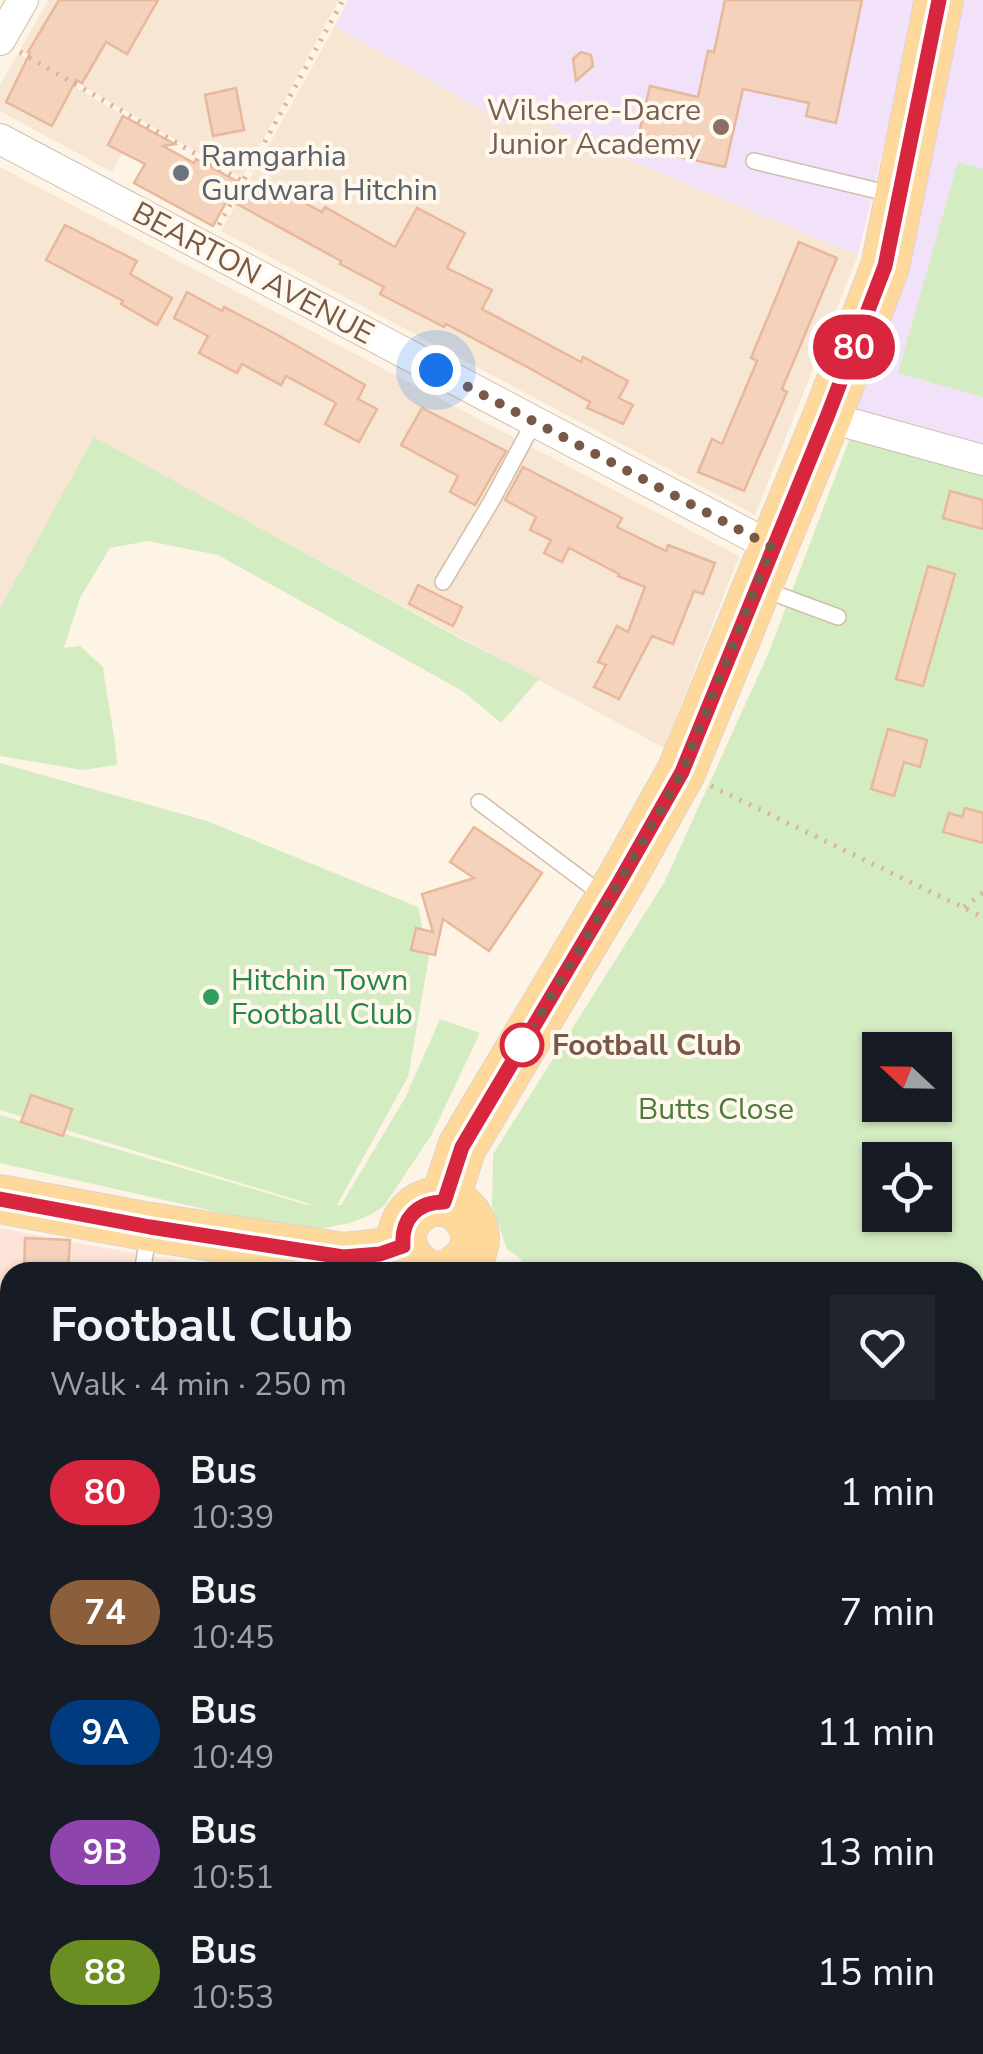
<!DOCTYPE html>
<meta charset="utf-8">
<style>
body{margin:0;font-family:"Nunito Sans",sans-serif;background:#20242c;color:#f1f3f6;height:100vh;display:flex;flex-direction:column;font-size:38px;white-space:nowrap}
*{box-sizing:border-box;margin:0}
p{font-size:32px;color:#9ea1a6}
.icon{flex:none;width:55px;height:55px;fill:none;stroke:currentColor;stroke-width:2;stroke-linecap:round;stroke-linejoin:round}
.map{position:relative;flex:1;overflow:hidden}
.side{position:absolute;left:0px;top:1262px;width:985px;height:792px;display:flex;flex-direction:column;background:#171b24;border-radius:30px 30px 0 0;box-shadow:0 2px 8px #0004}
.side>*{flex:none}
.badge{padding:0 20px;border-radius:32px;font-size:35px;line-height:65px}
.needle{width:65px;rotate:292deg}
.buttons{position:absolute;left:862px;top:1032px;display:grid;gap:20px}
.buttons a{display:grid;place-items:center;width:90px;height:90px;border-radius:0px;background:#171b24;box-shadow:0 2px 8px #0004;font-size:50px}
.you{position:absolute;width:50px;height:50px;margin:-25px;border:8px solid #fff;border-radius:50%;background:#1a73e8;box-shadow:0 0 0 15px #1a73e833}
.map>.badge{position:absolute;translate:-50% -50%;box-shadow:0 0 0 5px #fff}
.round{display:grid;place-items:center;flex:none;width:105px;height:105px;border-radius:0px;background:#20242c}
.head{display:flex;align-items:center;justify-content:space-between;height:170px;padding:0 50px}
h1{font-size:48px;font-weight:700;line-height:75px}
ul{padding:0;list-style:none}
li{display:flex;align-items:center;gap:30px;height:120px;padding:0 50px}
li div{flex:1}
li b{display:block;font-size:38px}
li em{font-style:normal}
li .badge{min-width:110px;font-weight:700;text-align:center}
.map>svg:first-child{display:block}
.residential{fill:#f6e6d3}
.commercial{fill:#fee4d8}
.education{fill:#f1e2fa}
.green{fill:#d4ecc2;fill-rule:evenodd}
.building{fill:#f5d2bb;stroke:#e8b89b;stroke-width:2.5}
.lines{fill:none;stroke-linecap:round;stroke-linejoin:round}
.lane-casing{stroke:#d2bdad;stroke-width:18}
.street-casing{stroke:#d2bdad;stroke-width:32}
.primary-casing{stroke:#dcd4cf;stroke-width:50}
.path{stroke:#dab59e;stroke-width:5;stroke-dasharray:2.5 8;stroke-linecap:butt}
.lane{stroke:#fff;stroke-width:15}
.street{stroke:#fff;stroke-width:30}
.primary{stroke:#ffd99b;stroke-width:48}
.line-casing{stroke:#fff;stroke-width:22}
.line{stroke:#d7263d;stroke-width:15}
.walk{stroke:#785948;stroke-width:10;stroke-dasharray:0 18}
.education-dot{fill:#8d6e63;stroke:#fff8ed;stroke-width:4}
.worship-dot{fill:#6b7280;stroke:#fff8ed;stroke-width:4}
.leisure-dot{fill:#2e9e5b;stroke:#fff8ed;stroke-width:4}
.stop-dot{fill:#fff;stroke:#d7263d;stroke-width:5}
.labels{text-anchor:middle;stroke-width:8;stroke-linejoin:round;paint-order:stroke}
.education-label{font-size:30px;fill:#785e54;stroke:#fff8ed;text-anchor:end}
.worship-label{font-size:30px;fill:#5b616d;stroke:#fff8ed;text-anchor:start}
.street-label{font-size:30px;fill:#785948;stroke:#fff8ed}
.leisure-label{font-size:30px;fill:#27864d;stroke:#fff8ed;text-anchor:start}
.stop-label{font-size:30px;font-weight:bold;fill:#785948;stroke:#fff8ed;text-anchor:start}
.park-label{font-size:30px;fill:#4f793d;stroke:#fff8ed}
</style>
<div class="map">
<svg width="983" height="2054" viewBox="0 0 983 2054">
<rect width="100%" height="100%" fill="#fef4e5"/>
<g class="residential">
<path d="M48,0H339L242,178L20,50Z"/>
<path d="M335,26L505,124L521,97L557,130L858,255L755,515L221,231Z"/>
<path d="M18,53L137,124L112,172L0,111V85Z"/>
<path d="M0,167L739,556L664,748L94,438L0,608Z"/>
<path d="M975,1416L983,1418V1886L975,1888Z"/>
<path d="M0,1449L10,1450V2045H77L74,2054H0Z"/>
<path d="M118,2045H752L746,2054H116Z"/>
</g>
<path class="commercial" d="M0,1228L77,1243L242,1272H10V1443L0,1442Z"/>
<g class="education">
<path d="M348,0H918L858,255L557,130L522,98L506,124L335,26Z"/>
<path d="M953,0H983V444L841,411Z"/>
</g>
<g class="green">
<path d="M958,162L983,169V397L898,373Z"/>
<path d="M851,435L983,469V1362L975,1361V1272H544L524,1264L520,1258L507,1249L492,1206L493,1154L664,883L769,652ZM880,1050H935V1105H880ZM880,1160H935V1215H880Z"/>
<path d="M94,437L463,640L539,679L501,723L464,692L218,555L148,541L110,548L80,598L64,648L80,646L103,667C107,700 115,732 117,765L82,770L0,756V608Z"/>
<path d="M0,763L207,821L418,907L429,957L408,1077L337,1205H341L405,1098L440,1019L480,1033L432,1134L384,1206L370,1215L350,1223L320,1229L253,1220L0,1163V1115L308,1205H313L0,1110Z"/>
<path d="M983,1933V2054H796L803,2045H975V1934Z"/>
</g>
<g class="building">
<path d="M59,0H158L127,54L106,42L82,83L76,80L52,126L6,102L30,53L28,52Z"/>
<path d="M725,0H862L836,123L806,116L809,103L743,89L725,167L636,147L650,86L698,97L708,51L714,52Z"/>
<path d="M581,52L591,55L593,66L576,81L573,59Z"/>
<path d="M236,88L244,130L213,136L205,95Z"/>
<path d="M123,116L175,144L163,146L194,163L196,159L255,191L261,180L322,212L325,207L395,247L417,208L465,233L447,268L492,290L482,309L581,362L583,357L628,381L619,398L633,405L623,424L587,408L590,402L529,368L446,324L444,327L380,294L384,287L340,264L341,261L228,199L213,226L134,183L145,164L108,145Z"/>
<path d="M65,225L137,261L130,274L172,298L157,325L121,304L123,301L46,260Z"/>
<path d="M799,242L837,258L782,389L787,392L744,491L698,472L712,439L722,444L757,361L751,358Z"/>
<path d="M187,292L222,311L224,307L276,334L365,385L358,399L377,409L359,442L325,424L336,403L286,376L281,385L242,364L237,373L199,353L208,336L174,318Z"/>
<path d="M422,408L506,451L475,505L450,492L458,476L401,445Z"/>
<path d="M523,467L622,518L617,527L666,551L668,545L715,563L703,594L694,591L673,644L652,636L619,699L594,687L606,665L598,662L617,626L628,632L645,587L618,576L619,574L569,548L562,562L544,553L551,540L530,530L536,517L505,500Z"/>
<path d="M950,491L983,500V529L943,518Z"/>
<path d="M928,566L955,574L923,686L896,679Z"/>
<path d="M418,585L462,607L453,626L409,604Z"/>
<path d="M888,729L927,740L920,767L904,762L894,796L871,789Z"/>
<path d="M965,808L983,813V843L943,832L949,813L962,817Z"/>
<path d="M474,827L542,873L489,951L443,919L435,955L411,950L416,928L433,932L422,894L474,878L450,862Z"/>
<path d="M31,1095L72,1109L63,1136L21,1122Z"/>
<path d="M25,1238L70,1240L68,1272H24Z"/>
</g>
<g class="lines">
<defs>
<g id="lane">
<path d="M754,161L895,195"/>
<path d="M443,582L491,502L534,422"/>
<path d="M760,588L838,617"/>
<path d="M479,802L604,896"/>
<path d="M142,1272L149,1232"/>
<path d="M0,1398L10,1399"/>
</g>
<g id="street">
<path d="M0,40L23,0"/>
<path d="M0,139L772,547"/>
<path d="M827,417L983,460"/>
<path d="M0,1556L10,1557"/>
<path d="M0,1822L10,1826"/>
<path d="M975,1911L983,1909"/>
<path d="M742,2045L759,2054"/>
<path d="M109,2054L110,2045"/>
<path d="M477,2054L482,2045"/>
</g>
<g id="primary">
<path d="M0,1199L150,1227L343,1257L380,1253L403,1246"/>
<path d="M444,1202L462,1147L620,881L681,772L827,417L885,267L939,0"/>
<path d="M425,1272C411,1265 401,1253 402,1235C403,1225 409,1215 417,1209C460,1179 503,1247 451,1272"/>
<path d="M975,1396L983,1398"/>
</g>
</defs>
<use href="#lane" class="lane-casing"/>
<use href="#street" class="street-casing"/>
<use href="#primary" class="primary-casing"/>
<g class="path">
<path d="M20,52L242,181"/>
<path d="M219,225L343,0"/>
<path d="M711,786L983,917"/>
<path d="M964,907L983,893"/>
<path d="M0,1446L10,1447"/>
</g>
<use href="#lane" class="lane"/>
<use href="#street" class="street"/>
<use href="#primary" class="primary"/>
</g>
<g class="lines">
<defs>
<path id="line" d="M0,1199L150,1227L343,1257L380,1254L403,1246C401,1219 417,1202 444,1202L462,1147L620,881L682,772L827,417L885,266L939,0"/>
</defs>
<use href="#line" class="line-casing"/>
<use href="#line" class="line"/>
<path class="walk" d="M436,370L772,547L682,772L620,881L517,1054L522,1045"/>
</g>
<circle class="education-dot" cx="721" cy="127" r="10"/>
<circle class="worship-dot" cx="181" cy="173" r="10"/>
<circle class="leisure-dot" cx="211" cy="997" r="10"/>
<circle class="stop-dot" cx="522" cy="1045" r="20"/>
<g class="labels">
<g class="education-label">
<text x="701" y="120">Wilshere-Dacre<tspan x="701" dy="34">Junior Academy</tspan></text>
</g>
<g class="worship-label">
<text x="201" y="166">Ramgarhia<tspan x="201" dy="34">Gurdwara Hitchin</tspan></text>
</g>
<g class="street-label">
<text transform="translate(253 273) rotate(28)" y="10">BEARTON AVENUE</text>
</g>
<g class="leisure-label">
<text x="231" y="990">Hitchin Town<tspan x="231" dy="34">Football Club</tspan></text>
</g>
<g class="stop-label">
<text x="552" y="1055">Football Club</text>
</g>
<g class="park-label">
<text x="716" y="1119">Butts Close</text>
</g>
</g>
</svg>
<div class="buttons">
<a><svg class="needle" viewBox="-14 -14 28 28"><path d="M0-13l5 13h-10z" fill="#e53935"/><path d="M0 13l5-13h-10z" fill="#9ea1a6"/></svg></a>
<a><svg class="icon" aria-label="locate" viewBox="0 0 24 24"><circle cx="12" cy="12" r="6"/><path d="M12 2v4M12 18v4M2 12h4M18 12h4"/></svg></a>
</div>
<div class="you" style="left:436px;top:370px"></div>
<b class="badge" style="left:854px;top:347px;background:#d7263d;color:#fff">80</b>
<section class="side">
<div class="head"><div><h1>Football Club</h1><p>Walk · 4 min · 250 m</p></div><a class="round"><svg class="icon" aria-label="heart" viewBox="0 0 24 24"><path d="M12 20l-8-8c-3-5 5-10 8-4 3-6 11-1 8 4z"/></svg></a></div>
<ul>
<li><span class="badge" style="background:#d7263d;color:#fff">80</span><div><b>Bus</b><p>10:39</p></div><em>1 min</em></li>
<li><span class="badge" style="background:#8b5e3c;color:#fff">74</span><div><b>Bus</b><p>10:45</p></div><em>7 min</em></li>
<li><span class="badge" style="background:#003b80;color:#fff">9A</span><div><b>Bus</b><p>10:49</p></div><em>11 min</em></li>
<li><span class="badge" style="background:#8e44ad;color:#fff">9B</span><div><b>Bus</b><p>10:51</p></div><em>13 min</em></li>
<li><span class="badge" style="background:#6b8e23;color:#fff">88</span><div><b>Bus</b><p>10:53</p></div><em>15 min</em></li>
</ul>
</section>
</div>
